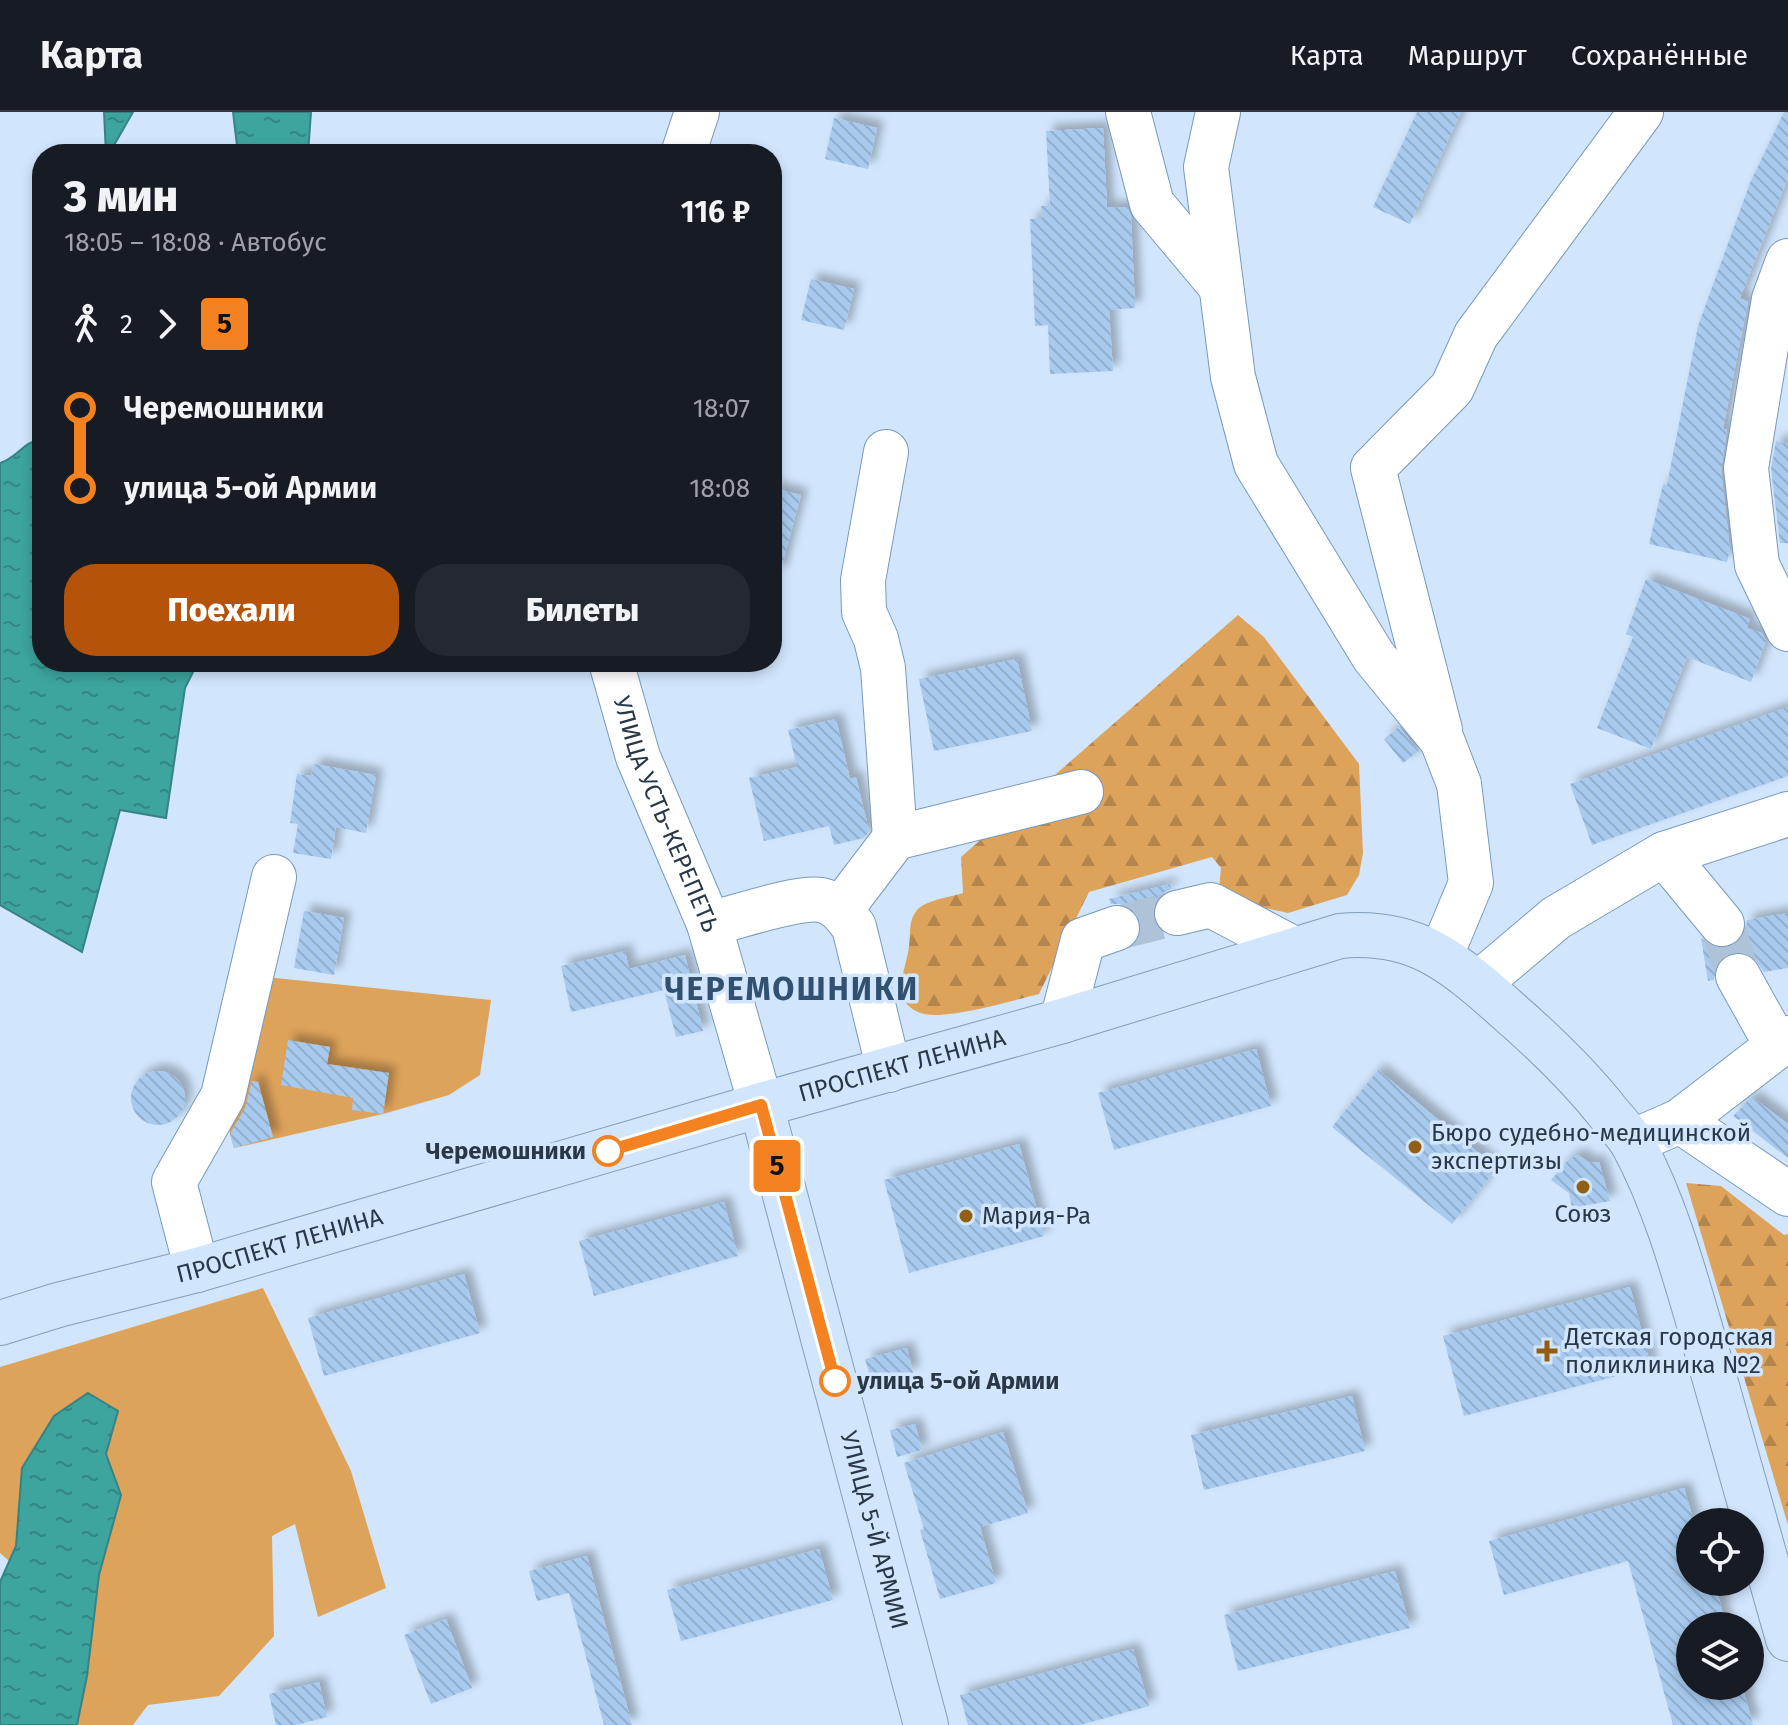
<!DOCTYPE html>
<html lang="ru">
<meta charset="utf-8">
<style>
body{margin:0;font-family:"Fira Sans",sans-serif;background:#242831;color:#f1f3f6;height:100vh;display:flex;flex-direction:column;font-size:30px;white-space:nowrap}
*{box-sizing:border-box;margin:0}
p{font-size:26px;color:#9ea1a6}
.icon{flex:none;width:44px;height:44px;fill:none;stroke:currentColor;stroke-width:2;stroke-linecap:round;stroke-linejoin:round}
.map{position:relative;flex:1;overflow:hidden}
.details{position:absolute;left:32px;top:32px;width:750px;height:528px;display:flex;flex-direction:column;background:#171b24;border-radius:32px;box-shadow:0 4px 12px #0003}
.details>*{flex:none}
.badge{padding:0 16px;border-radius:6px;font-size:28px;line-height:52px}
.buttons{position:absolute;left:1676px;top:1396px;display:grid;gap:16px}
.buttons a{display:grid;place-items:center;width:88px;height:88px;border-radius:50%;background:#171b24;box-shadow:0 4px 12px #0003;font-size:40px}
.map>.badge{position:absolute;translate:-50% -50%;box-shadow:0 0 0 4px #fff}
.legs{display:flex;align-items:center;gap:12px;height:88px;padding:0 32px;font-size:26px}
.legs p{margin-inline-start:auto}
.headline{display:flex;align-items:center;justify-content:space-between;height:136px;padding:0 32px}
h1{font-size:44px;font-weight:800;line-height:60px}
.button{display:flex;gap:16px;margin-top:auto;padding:16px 32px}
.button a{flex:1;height:92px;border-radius:32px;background:#b45309;color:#fff;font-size:32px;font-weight:800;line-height:92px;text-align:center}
.button a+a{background:#242831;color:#f1f3f6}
ul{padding:0 32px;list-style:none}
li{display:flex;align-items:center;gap:28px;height:80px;font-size:30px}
li i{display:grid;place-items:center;width:12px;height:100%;margin:0 10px;background:currentColor}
li i::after{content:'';width:20px;height:20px;margin:-10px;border:6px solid;border-radius:50%;background:#171b24}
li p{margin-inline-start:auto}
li:first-child i{background:linear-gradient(#0000 50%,currentColor 0)}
li:last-child i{background:linear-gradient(currentColor 50%,#0000 0)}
header{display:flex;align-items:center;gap:48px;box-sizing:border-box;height:112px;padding:0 40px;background:#171b24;border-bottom:2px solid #363941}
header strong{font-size:38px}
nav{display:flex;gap:44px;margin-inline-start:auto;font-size:28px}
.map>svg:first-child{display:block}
.green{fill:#dea35b}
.forest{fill:url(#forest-firs)}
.water{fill:url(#water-ripples);stroke:#378384;stroke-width:2}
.building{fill:url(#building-back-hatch);filter:url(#shadow)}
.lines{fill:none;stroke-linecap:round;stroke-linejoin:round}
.minor-tunnel{stroke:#afc3d8;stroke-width:44;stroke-dasharray:44 22;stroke-linecap:butt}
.minor-casing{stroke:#7899bc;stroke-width:46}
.major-casing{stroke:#839ebc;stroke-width:46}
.minor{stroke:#fff;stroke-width:44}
.major{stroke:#d1e6fd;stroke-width:44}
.line-1-casing{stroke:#fff;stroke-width:18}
.line-1{stroke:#f58220;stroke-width:12}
.poi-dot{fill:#925e11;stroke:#d1e6fd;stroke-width:3}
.stop-1-dot{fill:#fff;stroke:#f58220;stroke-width:4}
.labels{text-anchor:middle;stroke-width:7;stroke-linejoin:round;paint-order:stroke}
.street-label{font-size:24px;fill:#293746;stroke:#d1e6fd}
.poi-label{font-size:24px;fill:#293746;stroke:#d1e6fd;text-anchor:start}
.stop-label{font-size:24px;font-weight:bold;fill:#293746;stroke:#d1e6fd;text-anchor:end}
.district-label{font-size:32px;font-weight:bold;letter-spacing:2px;fill:#325070;stroke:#d1e6fd}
</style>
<header>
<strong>Карта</strong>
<nav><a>Карта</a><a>Маршрут</a><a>Сохранённые</a></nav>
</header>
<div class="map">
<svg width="1788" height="1613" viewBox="0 0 1788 1613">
<defs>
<pattern id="forest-firs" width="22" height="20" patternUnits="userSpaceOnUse" patternTransform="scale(2)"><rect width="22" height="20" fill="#dea35b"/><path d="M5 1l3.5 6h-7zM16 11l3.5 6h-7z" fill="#b4864d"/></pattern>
<pattern id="water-ripples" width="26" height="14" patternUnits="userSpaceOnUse" patternTransform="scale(2)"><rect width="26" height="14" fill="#3da49e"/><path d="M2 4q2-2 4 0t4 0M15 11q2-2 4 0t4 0" fill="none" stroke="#338683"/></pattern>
<pattern id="building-back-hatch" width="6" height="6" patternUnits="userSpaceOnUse" patternTransform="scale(2)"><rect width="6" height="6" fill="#a8caee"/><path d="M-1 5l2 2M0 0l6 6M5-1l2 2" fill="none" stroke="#91aecd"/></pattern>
<filter id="shadow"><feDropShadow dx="7" dy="-7" stdDeviation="4" flood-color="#0004"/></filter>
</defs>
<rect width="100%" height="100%" fill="#d1e6fd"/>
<g class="green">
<path d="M266,865L491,888L480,963L449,983L383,1002L234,1036L225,1003Z"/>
<path d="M263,1176L351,1359L386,1476L318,1505L295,1412L272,1424L274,1524L219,1584L148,1593L133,1613H77L87,1564L99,1463L121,1383L106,1343L118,1299L22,1355L16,1434L9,1449L0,1441V1255Z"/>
</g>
<g class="forest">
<path d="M1238,503L1264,525L1359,652L1363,741L1359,763L1347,783L1288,801L1237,790L1219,777L1221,756L1212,745L1089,780L1039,882C1014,888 939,911 918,900C888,886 907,857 909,834C911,820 908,809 917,798C926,788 951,785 963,781L961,745Z"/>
<path d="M1686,1071L1721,1074L1784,1123L1788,1122V1413Z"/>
</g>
<g class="water">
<path d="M104,0H133L109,42H106Z"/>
<path d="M233,0H311L308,42H238Z"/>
<path d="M42,327V550H198L185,576L166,706L120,698L82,840L0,793V351C17,346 24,329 42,327Z"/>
<path d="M88,1281L118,1299L106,1342L121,1383L99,1463L87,1564L77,1613H0V1470L16,1434L22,1356L54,1304Z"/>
</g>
<g class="building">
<path d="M1417,0H1461L1410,112L1373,95Z"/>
<path d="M1784,0H1788V66L1740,186L1748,190L1723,317L1727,318L1721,358L1730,438L1727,450L1649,432L1663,372L1667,373L1698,214L1750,71Z"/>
<path d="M834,6L877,16L868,57L825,47Z"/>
<path d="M1103,16L1107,96L1127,95L1131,104L1135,196L1109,198L1113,259L1050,262L1048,213L1035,214L1030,107H1042L1041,94L1050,93L1046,19Z"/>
<path d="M811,167L854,177L844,218L801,208Z"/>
<path d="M1776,329L1788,332V431H1780L1771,357Z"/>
<path d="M772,376L801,383L780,461L772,460Z"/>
<path d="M1646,467L1750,507L1747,516L1762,521L1766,529L1751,570L1687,545L1651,637L1597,616L1633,525L1626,522Z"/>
<path d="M1017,547L1032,619L934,639L919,567Z"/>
<path d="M1788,595V664L1592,733L1570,672Z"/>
<path d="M836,607L850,667L856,665L869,719L864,726L834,733L829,714L764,729L749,666L797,655L788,618Z"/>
<path d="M1399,615L1419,639L1403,651L1384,627Z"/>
<path d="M314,652L376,663L366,721L336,715L331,747L293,741L298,712L290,711L297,662L311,664Z"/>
<path d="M1170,772L1171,777L1159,783L1153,795V806L1157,816L1142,820L1141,808L1134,798L1122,792H1111L1109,787Z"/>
<path d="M304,799L344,806L334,863L294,856Z"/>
<path d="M1788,801V856L1764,860L1751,843L1738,839L1725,843L1717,851L1714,868L1708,869L1701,826L1713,835L1727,836L1738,831L1745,821L1747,808Z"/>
<path d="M625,839L629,857L685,843L703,919L676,925L664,878L571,900L561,854Z"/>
<path d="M288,928L330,935L327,952L389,961L383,1002L352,998L353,986L281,973Z"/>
<path d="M1256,937L1271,994L1114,1038L1098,981Z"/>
<path d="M1378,958L1497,1056L1452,1112L1332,1015Z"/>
<circle cx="158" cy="986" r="27"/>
<path d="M252,969L258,970L273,1025L234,1036L230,1022L245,996Z"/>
<path d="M1752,985L1788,1012V1046L1733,1004Z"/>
<path d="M1019,1032L1044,1124L909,1161L884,1068Z"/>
<path d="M1578,1043L1590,1051L1599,1050L1610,1089L1572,1096L1569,1081L1551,1068L1569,1047Z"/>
<path d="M724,1090L738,1144L594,1184L579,1129Z"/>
<path d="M464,1162L480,1221L324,1264L308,1206Z"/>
<path d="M1630,1175L1651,1255L1464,1304L1443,1224Z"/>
<path d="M907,1236L913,1261L872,1271L865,1247Z"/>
<path d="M1352,1284L1365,1339L1204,1378L1191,1323Z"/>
<path d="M915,1312L922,1338L897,1345L890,1318Z"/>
<path d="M1003,1320L1028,1401L980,1415L996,1471L940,1487L920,1418L924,1417L904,1351Z"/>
<path d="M1684,1376L1694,1410H1690V1470H1715L1726,1514H1690V1574H1742L1753,1613H1673L1628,1449L1504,1483L1489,1429Z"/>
<path d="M819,1437L833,1488L681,1529L667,1478Z"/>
<path d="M587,1444L632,1613H604L569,1481L537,1489L529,1459Z"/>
<path d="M1395,1459L1410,1516L1238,1559L1224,1503Z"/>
<path d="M446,1507L472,1576L431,1592L404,1523Z"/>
<path d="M1133,1537L1149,1594L1080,1613H968L960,1583Z"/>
<path d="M319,1570L327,1605L296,1613H276L269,1582Z"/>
</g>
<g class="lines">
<g class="minor-tunnel">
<path d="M1722,812L1738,864"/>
<path d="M1117,816L1177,801"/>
</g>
<defs>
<g id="minor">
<path d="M1128,0L1152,92L1219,172"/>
<path d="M1218,0L1206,55L1233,265L1256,352L1374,545L1442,628L1459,672L1471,771L1441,843"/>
<path d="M683,42L697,0"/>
<path d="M1788,149L1774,187L1746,356L1757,453L1788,517"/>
<path d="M886,340L863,468L864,500L876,527L883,556L895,726"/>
<path id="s1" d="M611,550L638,645L709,812L761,993"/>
<path d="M1440,618L1373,356L1452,276L1476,223L1641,0"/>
<path d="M1664,742L1722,812"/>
<path d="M841,797L895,726L1081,680"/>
<path d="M1177,801L1211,793L1294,837"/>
<path d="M709,812C735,806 797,784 821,788C837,791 845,803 854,815L889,958"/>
<path d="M1738,864L1777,934"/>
<path d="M1478,872L1556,806L1664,742L1788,702"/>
<path d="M1062,909L1083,828L1117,816"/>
<path d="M1680,1009L1788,926"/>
<path d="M1632,1030L1680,1009L1788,1082"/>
<path d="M197,1158L174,1070L223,984L274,765"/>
</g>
<g id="major">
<path id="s2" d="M761,993L926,1613"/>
<path id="s3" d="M0,1211L58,1193L197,1158L761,993L1062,909L1340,824C1414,817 1452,849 1505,896C1543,929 1579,963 1610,1003C1618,1012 1627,1022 1633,1032C1667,1095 1686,1168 1706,1236C1734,1333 1760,1431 1788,1527"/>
</g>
</defs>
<use href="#minor" class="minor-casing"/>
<use href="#major" class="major-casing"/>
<use href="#minor" class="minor"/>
<use href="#major" class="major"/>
</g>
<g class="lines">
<defs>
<path id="line-1" d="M608,1039L761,993L835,1269"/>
</defs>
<use href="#line-1" class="line-1-casing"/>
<use href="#line-1" class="line-1"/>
</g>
<g class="poi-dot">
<circle cx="1415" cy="1035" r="8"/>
<circle cx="1583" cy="1075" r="8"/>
<circle cx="966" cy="1104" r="8"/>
<path d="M1543 1227h8v8h8v8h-8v8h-8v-8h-8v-8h8z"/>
</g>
<g class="stop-1-dot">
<circle cx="608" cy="1039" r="14"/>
<circle cx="835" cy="1269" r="14"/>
</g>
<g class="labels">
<g class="street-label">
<text dy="8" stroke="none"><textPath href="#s1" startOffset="162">УЛИЦА УСТЬ-КЕРЕПЕТЬ</textPath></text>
<text dy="8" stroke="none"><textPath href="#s3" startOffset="938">ПРОСПЕКТ ЛЕНИНА</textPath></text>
<text dy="8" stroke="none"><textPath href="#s3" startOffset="290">ПРОСПЕКТ ЛЕНИНА</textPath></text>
<text dy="8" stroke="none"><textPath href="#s2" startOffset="440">УЛИЦА 5-Й АРМИИ</textPath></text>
</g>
<g class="poi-label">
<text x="1431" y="1029">Бюро судебно-медицинской<tspan x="1431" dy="28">экспертизы</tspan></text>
<text x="1583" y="1110" text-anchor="middle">Союз</text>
<text x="982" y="1112">Мария-Ра</text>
<text x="1565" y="1233">Детская городская<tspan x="1565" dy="28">поликлиника №2</tspan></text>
</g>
<g class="stop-label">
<text x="586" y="1047">Черемошники</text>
<text x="857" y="1277" text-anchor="start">улица 5-ой Армии</text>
</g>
<g class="district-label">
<text x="792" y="888">ЧЕРЕМОШНИКИ</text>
</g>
</g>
</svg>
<div class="buttons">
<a><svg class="icon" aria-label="locate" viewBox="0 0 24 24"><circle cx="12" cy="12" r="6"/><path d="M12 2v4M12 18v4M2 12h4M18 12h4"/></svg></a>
<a><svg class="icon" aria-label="layers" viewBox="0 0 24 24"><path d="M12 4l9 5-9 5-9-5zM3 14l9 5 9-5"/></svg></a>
</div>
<b class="badge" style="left:777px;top:1054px;background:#f58220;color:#111">5</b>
<section class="details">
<div class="headline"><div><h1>3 мин</h1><p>18:05 – 18:08 · Автобус</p></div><b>116 ₽</b></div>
<div class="legs"><svg class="icon" aria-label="walk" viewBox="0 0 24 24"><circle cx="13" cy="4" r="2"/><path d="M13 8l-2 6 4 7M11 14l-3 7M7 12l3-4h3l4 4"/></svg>2<svg class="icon" aria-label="forward" viewBox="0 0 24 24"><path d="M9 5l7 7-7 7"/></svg><b class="badge" style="background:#f58220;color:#111">5</b></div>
<ul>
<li><i style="color:#f58220"></i><b>Черемошники</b><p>18:07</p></li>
<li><i style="color:#f58220"></i><b>улица 5-ой Армии</b><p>18:08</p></li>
</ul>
<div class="button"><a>Поехали</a><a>Билеты</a></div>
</section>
</div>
